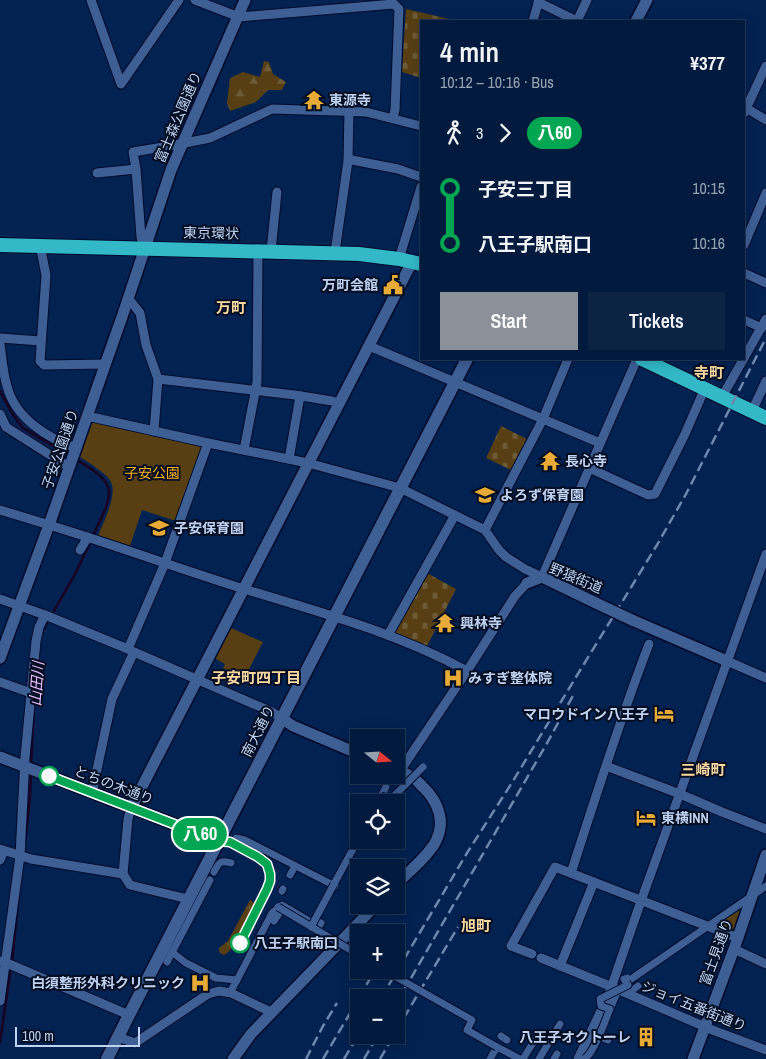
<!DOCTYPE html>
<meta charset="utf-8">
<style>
body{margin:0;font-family:"Archivo Narrow","Noto Sans JP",sans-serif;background:#0c2344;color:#f1f3f6;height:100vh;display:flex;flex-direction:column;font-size:19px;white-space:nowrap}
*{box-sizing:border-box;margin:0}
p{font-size:16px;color:#96a1b0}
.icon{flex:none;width:28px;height:28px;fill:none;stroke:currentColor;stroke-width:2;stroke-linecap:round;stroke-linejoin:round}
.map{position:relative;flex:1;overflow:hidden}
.drawer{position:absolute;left:420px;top:20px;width:325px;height:340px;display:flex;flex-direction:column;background:#021a3d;border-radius:0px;box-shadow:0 2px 12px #0003,0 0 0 1px #233857}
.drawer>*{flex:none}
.badge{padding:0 10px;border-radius:16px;font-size:18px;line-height:32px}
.needle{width:32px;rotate:108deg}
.tools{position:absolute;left:350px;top:729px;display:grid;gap:10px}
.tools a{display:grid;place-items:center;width:55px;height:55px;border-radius:0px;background:#021a3d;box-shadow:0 2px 12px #0003,0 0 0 1px #233857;font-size:25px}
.scale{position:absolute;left:15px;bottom:12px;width:125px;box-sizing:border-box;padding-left:5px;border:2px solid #bfd3f1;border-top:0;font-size:14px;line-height:18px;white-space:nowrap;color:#bfd3f1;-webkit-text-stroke:4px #020d22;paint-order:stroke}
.map>.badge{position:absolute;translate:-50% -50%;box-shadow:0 0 0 2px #fff}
.legs{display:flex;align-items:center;gap:8px;height:55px;padding:0 20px;font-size:16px}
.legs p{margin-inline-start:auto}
.headline{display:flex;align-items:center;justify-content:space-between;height:85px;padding:0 20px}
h1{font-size:28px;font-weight:600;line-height:38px}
.button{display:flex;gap:10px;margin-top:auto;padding:10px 20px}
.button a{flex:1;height:58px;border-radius:0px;background:#8c9099;color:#fff;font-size:20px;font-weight:600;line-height:58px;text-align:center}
.button a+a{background:#0c2344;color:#f1f3f6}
ul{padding:0 20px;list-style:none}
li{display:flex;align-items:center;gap:18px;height:55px;font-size:19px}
li i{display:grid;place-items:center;width:8px;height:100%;margin:0 6px;background:currentColor}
li i::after{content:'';width:12px;height:12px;margin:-6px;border:4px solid;border-radius:50%;background:#021a3d}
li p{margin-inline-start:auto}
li:first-child i{background:linear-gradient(#0000 50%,currentColor 0)}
li:last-child i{background:linear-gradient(currentColor 50%,#0000 0)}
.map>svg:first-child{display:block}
.grass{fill:url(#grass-tufts)}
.forest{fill:url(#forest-firs)}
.cemetery{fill:url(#cemetery-stones)}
.green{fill:#573f13}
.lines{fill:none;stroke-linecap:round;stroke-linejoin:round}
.stream{stroke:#1a0022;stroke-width:2.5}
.pedestrian-casing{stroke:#000a2d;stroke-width:9}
.minor-casing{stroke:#000a2d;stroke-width:11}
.tertiary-casing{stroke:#000a2d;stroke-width:14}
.secondary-casing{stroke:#000a2d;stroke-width:15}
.trunk-casing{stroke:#000a2d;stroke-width:16}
.pedestrian{stroke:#3d5f94;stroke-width:7}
.minor{stroke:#3d5f94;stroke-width:9}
.tertiary{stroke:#3d5f94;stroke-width:11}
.secondary{stroke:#3d5f94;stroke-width:12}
.trunk{stroke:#32b8c6;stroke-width:14}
.rail{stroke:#6e87ad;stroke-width:2.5;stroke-dasharray:10 5;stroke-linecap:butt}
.pedestrian-bridge-casing{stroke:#000a2d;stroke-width:9;stroke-linecap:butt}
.tertiary-bridge-casing{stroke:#000a2d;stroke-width:14;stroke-linecap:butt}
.pedestrian-bridge{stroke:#3d5f94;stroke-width:7}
.tertiary-bridge{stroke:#3d5f94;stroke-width:11}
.line-1-casing{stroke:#fff;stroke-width:11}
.line-1{stroke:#00a651;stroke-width:8}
.stop-1-dot{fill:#fff;stroke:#00a651;stroke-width:2.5}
.labels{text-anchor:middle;stroke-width:4;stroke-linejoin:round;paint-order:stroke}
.poi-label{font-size:14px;font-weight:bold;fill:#bfd3f1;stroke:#020d22;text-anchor:start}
.street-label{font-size:14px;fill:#bfd3f1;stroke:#020d22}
.park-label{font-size:14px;fill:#fab218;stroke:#020d22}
.stop-label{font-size:14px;font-weight:bold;fill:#bfd3f1;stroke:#020d22;text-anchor:start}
.neighbourhood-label{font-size:15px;font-weight:bold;fill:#fbd8a2;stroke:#020d22}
.water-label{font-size:15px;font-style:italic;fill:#edbcfb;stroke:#020d22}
</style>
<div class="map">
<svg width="766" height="1059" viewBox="0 0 766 1059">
<defs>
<pattern id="grass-tufts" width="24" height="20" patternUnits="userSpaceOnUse" patternTransform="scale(1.25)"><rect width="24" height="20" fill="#573f13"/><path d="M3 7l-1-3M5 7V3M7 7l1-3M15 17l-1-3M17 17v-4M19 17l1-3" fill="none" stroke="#6d5a36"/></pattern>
<pattern id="forest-firs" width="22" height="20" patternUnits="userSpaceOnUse" patternTransform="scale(1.25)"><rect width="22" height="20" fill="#573f13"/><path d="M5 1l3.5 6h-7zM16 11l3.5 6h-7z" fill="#6d5a36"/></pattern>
<pattern id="cemetery-stones" width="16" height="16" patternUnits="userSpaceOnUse" patternTransform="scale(1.25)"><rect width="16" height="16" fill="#573f13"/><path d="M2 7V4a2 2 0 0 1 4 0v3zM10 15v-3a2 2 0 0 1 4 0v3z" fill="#6d5a36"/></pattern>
</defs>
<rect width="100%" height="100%" fill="#022251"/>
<path class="grass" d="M250,900L256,904C249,917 237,948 224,955L220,953L219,951V948L228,941Z"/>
<path class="forest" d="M264,61L269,62L273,74L286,82L282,90H268L256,102L230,111L227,103L230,78L243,72L260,77Z"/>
<g class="cemetery">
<path d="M406,9L458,21H421V78L402,72Z"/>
<path d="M501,426L531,441L515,472L486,458Z"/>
<path d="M427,573L456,589L427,646L392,632Z"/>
</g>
<g class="green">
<path d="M97,422L203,445L176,521L142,510L130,546L98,536C103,522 120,492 109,479C105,473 88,462 80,457L91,424Z"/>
<path d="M229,627L263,642L244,679L223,668L225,664L214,658Z"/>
<path d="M740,910L733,932L715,926Z"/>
</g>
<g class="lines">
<g class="stream">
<path d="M0,391L13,415L23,428L70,456"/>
<path d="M75,459C85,465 108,477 109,491C110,504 98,524 93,536"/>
<path d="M42,633L43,630L74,576L91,541"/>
<path d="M37,678L40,641"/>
<path d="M31,765L34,703"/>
<path d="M25,843L30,797L31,773"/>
<path d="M12,962L19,893"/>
<path d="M0,1042L11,967"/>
</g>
<defs>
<g id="pedestrian">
<path d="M378,802L386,787"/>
<path d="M236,838L245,840L335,886L333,888"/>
<path d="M214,872C219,862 220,860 231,863"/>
<path d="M290,875L295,866"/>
<path d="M334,884L359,838"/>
<path d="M282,891L283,889"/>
<path d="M274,921L282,909"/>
<path d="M316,931L321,923"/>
<path d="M172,952L186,963L216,978L237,980"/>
<path d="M167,962L210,880"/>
<path d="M624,984L766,886"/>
<path d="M628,985L631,991L638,986"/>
<path d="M231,993L232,989L237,980L272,913L282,905L314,924L317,920"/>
<path d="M610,1009L616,995L614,991"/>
<path d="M501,1036L507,1040"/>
<path d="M599,1036L608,1040"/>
<path d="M490,1059L497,1047L520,1059"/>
<path d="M523,1059L534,1041"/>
<path d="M539,1059L560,1024"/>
<path d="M554,1059L557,1054"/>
</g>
<g id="minor">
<path d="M91,0L121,84L179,0"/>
<path d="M195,0L239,17L394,4L399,9L395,110L393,118"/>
<path d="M538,2L577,21L587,0"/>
<path d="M533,21L539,0"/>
<path d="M746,108L766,120"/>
<path d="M744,113L766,66"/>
<path d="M348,161L352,160L398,169L421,177"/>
<path d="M97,173L136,169"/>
<path d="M40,245L46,275L40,361L44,365L106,364"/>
<path d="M744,245L766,193"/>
<path d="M144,248L141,237L136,169L133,152L175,145L210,138L272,109L366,112L421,126"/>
<path d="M271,251L277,192"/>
<path d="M335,252L348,161L349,111"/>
<path d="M399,259L421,187"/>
<path d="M744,273L766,283"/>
<path d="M128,298L140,313L146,345L158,379L154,431"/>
<path d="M744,320L762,328"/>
<path d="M0,338L41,341"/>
<path d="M0,344C2,358 3,373 7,386C15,418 47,438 76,448"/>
<path d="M369,346L600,443"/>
<path d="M158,379L295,395L332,401L339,403"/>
<path d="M722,397L766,319"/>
<path d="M752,411L766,381"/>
<path d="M0,414L6,427L69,467"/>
<path d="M87,416L208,443L308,463L400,488L485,530L499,550L506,557L525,569L542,577L637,359"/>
<path d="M244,450L257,382L258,251"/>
<path d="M289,459L300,396"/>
<path d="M589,468L648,495L655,494L685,434L705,388"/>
<path d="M0,510C30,519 60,528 90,538C142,555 193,573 244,589C320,612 397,633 467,671"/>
<path d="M485,530L543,419L568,359"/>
<path d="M80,550L88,537"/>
<path d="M0,599L45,615L128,649L134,652L272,712L281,718"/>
<path d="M388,635L455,515"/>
<path d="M128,649L165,563L208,443"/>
<path d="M727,661L766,678"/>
<path d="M0,682L31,693"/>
<path d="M606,766L680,794L722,812L766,829"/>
<path d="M400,771L467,671L515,596L527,583"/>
<path d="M92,793L112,699L134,652"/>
<path d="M0,849L31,859L123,874L130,885L188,899"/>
<path d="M0,860L4,851"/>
<path d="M571,873C596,796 620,719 649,644"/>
<path d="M123,874L128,819L131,808"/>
<path d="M734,949L766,964"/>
<path d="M532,954L511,946L555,867L738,938"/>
<path d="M541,958L605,984L715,1031L766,1050"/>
<path d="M2,961L129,1015"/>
<path d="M560,966L594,882"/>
<path d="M0,1001L20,856L25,757L36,641L39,627L45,615"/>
<path d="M118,1037L135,1043L208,994L219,991L231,993L271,1012"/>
<path d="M578,1059L609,994L641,901L766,554"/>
</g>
<g id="tertiary">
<path d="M636,21L647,0"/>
<path d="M527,583L542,577L598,604"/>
<path d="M632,620L727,661"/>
<path d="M0,658L49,525L123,314L171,170L245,0"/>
<path d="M281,718L293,726L359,754"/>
<path d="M0,757L218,841"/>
<path d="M396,770C401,772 406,773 410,776C415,778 419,783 422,786C438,801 446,821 436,841C429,855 408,873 396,884"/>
<path d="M131,808L412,262"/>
<path d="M233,1059L251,1034L376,905"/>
<path d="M693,1059L734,949L766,855"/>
</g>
<path id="secondary" d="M107,1059L129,1015L467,359"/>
<g id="trunk">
<path d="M0,245L359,254L399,259L421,264"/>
<path d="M642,359L766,418"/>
</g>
</defs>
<use href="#pedestrian" class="pedestrian-casing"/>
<use href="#minor" class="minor-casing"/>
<use href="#tertiary" class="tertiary-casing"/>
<use href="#secondary" class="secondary-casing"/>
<use href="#trunk" class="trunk-casing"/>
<use href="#pedestrian" class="pedestrian"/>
<use href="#minor" class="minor"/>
<use href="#tertiary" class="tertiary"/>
<use href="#secondary" class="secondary"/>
<use href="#trunk" class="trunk"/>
<g class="rail">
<path d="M359,998L371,977"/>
<path d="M381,998L467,853L513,781L576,677L657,545L686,494L766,338"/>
<path d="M396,1004L546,745L575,692"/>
<path d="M396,1031L458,927"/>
<path d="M306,1059L323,1026L337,1003"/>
<path d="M323,1059L359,998"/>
<path d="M344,1059L359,1034"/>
<path d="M364,1059L378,1035"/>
<path d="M380,1059L394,1035"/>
</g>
<defs>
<g id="pedestrian-bridge">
<path d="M381,796L391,799L423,767"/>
<path d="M278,907L359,955"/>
<path d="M311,927L334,884"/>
<path d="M384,970L472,1020L467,1030L497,1047"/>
<path d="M584,1059C594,1054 605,1021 610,1009L601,1006L600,999L628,985L624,979L627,978"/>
</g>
<path id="tertiary-bridge" d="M598,604L632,620"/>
</defs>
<use href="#pedestrian-bridge" class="pedestrian-bridge-casing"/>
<use href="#tertiary-bridge" class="tertiary-bridge-casing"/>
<use href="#pedestrian-bridge" class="pedestrian-bridge"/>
<use href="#tertiary-bridge" class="tertiary-bridge"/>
</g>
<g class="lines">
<defs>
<path id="line-1" d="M49,776L218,841L230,842L258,857L267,864L270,874V881L267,889L240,943"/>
</defs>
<use href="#line-1" class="line-1-casing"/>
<use href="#line-1" class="line-1"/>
</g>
<defs>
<symbol id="temple-bare" viewBox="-9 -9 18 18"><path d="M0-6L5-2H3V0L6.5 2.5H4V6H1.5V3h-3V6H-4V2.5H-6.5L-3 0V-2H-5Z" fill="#e9ab38" stroke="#020d22" stroke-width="2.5" paint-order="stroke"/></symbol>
<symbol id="civic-bare" viewBox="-9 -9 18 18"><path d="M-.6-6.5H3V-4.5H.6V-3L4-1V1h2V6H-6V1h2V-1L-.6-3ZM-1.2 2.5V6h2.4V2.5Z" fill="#e9ab38" stroke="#020d22" stroke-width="2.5" paint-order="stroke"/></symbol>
<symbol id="school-bare" viewBox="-9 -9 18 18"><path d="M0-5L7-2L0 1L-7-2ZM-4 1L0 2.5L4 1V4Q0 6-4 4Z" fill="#e9ab38" stroke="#020d22" stroke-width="2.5" paint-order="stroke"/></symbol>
<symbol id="hospital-bare" viewBox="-9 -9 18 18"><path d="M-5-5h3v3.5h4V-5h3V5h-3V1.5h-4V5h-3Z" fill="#e9ab38" stroke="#020d22" stroke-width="2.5" paint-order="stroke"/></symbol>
<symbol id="hotel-bare" viewBox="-9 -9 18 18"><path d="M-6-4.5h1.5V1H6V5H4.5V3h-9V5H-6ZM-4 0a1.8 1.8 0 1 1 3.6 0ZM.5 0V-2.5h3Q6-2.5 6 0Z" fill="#e9ab38" stroke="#020d22" stroke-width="2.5" paint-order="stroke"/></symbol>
<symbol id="building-bare" viewBox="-9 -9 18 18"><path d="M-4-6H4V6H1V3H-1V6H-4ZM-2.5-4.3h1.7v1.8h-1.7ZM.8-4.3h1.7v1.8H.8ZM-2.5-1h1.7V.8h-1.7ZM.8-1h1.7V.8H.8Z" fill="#e9ab38" stroke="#020d22" stroke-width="2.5" paint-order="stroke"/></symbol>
</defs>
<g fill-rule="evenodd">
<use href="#temple-bare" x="300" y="86" width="28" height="28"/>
<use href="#civic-bare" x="379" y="271" width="28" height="28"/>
<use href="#temple-bare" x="536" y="447" width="28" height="28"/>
<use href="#school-bare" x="471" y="481" width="28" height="28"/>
<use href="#school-bare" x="145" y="514" width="28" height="28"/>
<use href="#temple-bare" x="431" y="609" width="28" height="28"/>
<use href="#hospital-bare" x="439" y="664" width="28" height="28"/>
<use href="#hotel-bare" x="650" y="700" width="28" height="28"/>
<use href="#hotel-bare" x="632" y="804" width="28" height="28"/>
<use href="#hospital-bare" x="186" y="969" width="28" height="28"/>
<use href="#building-bare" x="632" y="1023" width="28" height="28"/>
</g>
<g class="stop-1-dot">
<circle cx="49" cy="776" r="9"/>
<circle cx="240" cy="943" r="9"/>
</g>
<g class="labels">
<g class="poi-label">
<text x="329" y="105">東源寺</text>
<text x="378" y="290" text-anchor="end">万町会館</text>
<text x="565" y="466">長心寺</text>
<text x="500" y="500">よろず保育園</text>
<text x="174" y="533">子安保育園</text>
<text x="460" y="628">興林寺</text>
<text x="468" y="683">みすぎ整体院</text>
<text x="649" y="719" text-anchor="end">マロウドイン八王子</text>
<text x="661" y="823">東横INN</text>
<text x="185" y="988" text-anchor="end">白須整形外科クリニック</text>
<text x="631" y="1042" text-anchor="end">八王子オクトーレ</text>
</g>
<g class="street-label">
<text transform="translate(178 117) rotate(-67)" y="5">富士森公園通り</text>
<text transform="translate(211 233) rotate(1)" y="5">東京環状</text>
<text transform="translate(60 449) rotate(-71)" y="5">子安公園通り</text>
<text transform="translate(576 578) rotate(23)" y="5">野猿街道</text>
<text transform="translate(258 731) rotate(-63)" y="5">南大通り</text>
<text transform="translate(114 785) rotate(21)" y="5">とちの木通り</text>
<text transform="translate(716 952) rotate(-70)" y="5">富士見通り</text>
<text transform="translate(694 1006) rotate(22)" y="5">ジョイ五番街通り</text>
</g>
<g class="park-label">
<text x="152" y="478">子安公園</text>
</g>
<g class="stop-label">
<text x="254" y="948">八王子駅南口</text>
</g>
<g class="neighbourhood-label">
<text x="231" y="313">万町</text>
<text x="709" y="378">寺町</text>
<text x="256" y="683">子安町四丁目</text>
<text x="703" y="775">三崎町</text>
<text x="476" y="931">旭町</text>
</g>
<g class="water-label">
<text transform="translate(37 684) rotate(-86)" y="5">山田川</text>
</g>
</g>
</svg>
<div class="tools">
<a><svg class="needle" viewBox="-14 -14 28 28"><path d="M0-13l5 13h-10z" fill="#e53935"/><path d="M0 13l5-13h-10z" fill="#96a1b0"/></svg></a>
<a><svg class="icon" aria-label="locate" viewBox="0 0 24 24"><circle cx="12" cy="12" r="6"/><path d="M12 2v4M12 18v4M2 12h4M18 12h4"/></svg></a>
<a><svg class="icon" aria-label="layers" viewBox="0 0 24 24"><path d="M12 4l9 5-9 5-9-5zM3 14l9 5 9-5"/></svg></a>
<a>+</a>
<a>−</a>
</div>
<div class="scale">100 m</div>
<b class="badge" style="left:200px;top:834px;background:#00a651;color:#fff">八60</b>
<section class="drawer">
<div class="headline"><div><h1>4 min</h1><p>10:12 – 10:16 · Bus</p></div><b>¥377</b></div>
<div class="legs"><svg class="icon" aria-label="walk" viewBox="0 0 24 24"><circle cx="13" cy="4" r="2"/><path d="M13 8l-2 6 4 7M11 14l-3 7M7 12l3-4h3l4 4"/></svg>3<svg class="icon" aria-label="forward" viewBox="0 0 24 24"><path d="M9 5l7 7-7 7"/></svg><b class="badge" style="background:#00a651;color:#fff">八60</b></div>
<ul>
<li><i style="color:#00a651"></i><b>子安三丁目</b><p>10:15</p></li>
<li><i style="color:#00a651"></i><b>八王子駅南口</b><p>10:16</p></li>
</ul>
<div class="button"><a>Start</a><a>Tickets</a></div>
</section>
</div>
